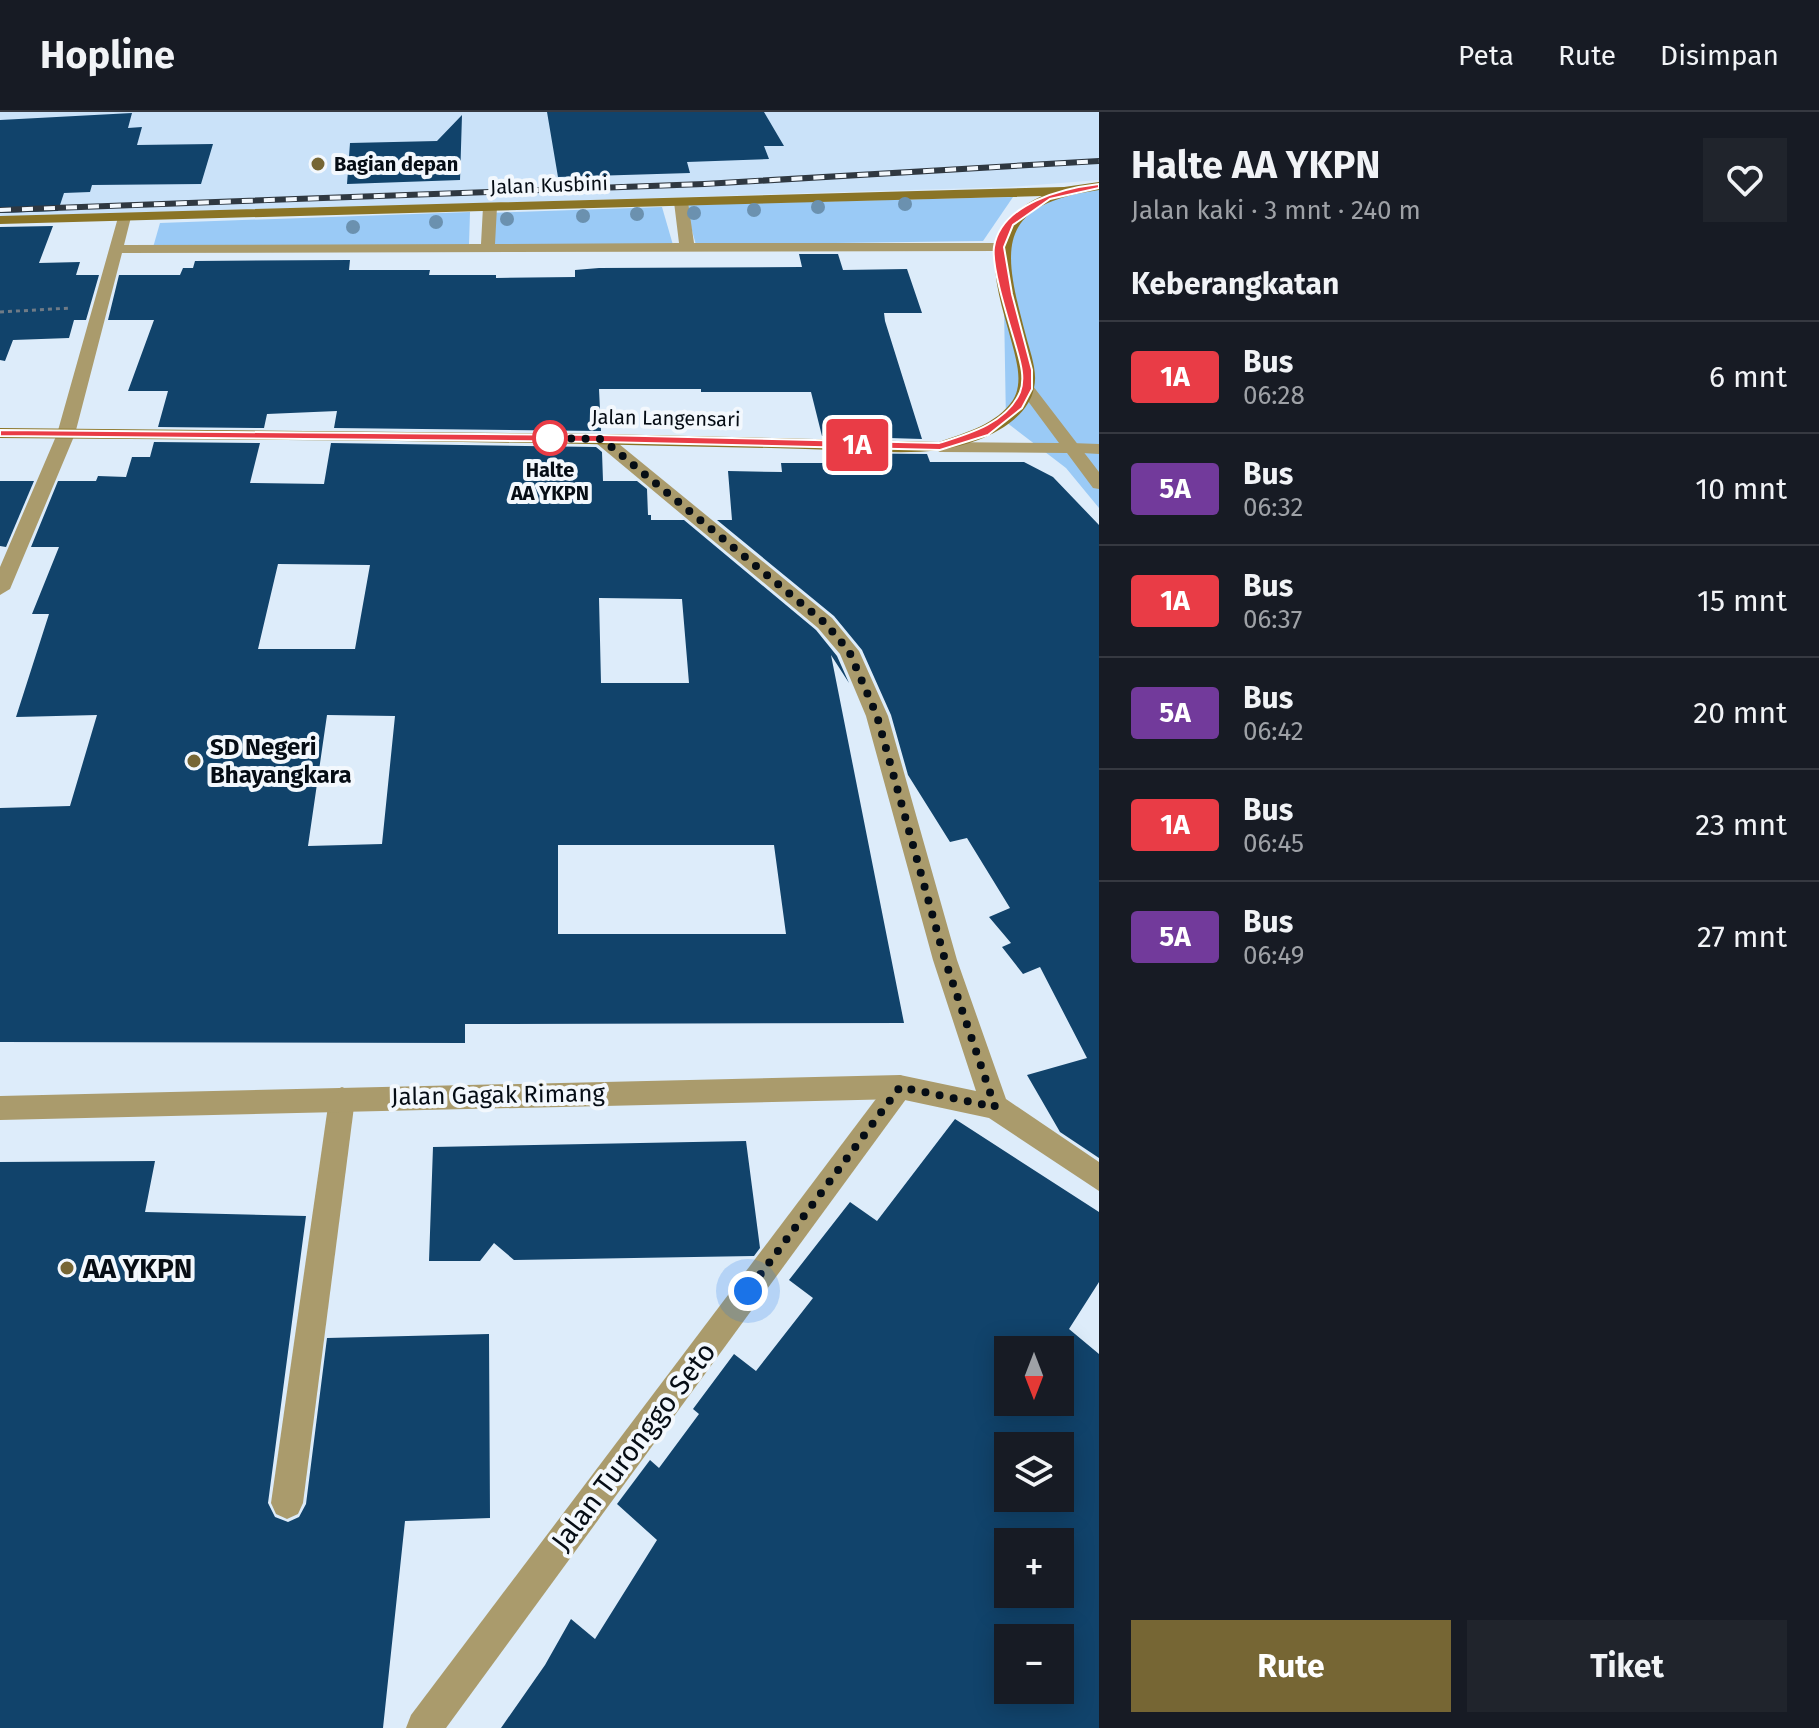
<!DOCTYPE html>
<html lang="id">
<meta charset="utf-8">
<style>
body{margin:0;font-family:"Fira Sans",sans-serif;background:#20242c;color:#f1f3f6;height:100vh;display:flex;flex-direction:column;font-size:30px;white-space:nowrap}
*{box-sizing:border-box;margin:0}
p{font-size:26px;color:#9ea1a6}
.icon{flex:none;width:44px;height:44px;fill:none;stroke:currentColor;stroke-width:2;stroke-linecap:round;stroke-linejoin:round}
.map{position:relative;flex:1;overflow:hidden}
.drawer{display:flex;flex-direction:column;background:#171b24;width:720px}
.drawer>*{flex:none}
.badge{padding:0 16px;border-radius:6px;font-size:28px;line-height:52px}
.needle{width:52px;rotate:180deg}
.controls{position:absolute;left:994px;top:1224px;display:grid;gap:16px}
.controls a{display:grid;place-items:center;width:80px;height:80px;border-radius:0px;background:#171b24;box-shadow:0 4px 20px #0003;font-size:40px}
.you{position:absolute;width:40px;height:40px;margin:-20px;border:6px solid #fff;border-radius:50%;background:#1a73e8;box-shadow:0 0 0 12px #1a73e833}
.map>.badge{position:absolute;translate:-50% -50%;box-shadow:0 0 0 4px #fff}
h2{padding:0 32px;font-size:30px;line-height:72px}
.round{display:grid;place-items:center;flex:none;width:84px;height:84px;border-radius:0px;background:#20242c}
.head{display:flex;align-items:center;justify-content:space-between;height:136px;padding:0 32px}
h1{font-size:38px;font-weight:700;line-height:60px}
.action{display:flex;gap:16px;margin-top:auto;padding:16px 32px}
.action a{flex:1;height:92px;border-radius:0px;background:#766634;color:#fff;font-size:32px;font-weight:700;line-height:92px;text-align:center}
.action a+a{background:#20242c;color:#f1f3f6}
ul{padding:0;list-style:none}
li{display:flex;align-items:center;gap:24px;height:112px;padding:0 32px;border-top:2px solid #363941}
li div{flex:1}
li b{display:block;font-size:30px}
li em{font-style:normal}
li .badge{min-width:88px;font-weight:700;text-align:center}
header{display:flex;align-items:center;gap:48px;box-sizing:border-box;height:112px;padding:0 40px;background:#171b24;border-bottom:2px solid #363941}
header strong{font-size:38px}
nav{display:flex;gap:44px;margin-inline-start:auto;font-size:28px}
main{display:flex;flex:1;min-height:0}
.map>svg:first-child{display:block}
.built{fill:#cae2f9}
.green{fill:#9acaf6}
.building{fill:#11436b;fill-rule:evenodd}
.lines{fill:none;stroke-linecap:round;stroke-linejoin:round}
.path{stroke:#707b86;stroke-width:3;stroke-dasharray:4 4;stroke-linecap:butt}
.lane{fill:#aa9b6c;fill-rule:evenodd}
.street{fill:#aa9b6c;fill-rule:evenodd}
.secondary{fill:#8a7426;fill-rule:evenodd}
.rail-casing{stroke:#2f3841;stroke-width:6}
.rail{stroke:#f3f8fd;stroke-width:4;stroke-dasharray:11;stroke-linecap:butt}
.tree{fill:#6b91af}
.line{fill:#e93c46;stroke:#fff;stroke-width:2}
.walk{stroke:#060d15;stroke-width:8;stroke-dasharray:0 14.4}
.poi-dot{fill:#766634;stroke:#f3f8fd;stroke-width:3}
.stop-dot{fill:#fff;stroke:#e93c46;stroke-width:4}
.labels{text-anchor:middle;stroke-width:8;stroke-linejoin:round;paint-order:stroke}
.far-poi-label{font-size:20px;font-weight:bold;fill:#060d15;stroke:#f3f8fd;text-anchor:start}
.far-street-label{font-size:20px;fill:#060d15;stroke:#f3f8fd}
.far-stop-label{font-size:20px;font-weight:bold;fill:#060d15;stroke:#f3f8fd}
.poi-label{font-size:24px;font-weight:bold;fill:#060d15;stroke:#f3f8fd;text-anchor:start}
.street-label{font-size:24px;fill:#060d15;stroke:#f3f8fd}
.near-poi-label{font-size:28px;font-weight:bold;fill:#060d15;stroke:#f3f8fd;text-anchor:start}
.near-street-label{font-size:28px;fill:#060d15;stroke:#f3f8fd}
</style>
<header>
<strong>Hopline</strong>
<nav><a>Peta</a><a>Rute</a><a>Disimpan</a></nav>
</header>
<main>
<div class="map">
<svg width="1099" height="1616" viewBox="0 0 1099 1616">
<rect width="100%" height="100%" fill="#ddecfa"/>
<path class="built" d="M0,0H1099V68L1010,75L0,106Z"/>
<g class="green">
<path d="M1099,76V396L1066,356L1006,310L1003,137L1025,99L1078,78Z"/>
<path d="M1013,85L983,129L696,133L685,93Z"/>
<path d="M662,95L673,133L485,135V101Z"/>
<path d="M470,100L469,133L152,139L160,111Z"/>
</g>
<g class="building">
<path d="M547,0H764L784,34H764L769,47L687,50L690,61L558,65Z"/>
<path d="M132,1L128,16L142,15L137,33L213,32L201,72L92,73L90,80L64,81L58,99L0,101V8Z"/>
<path d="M462,3L460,68L347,72L350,31L437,29Z"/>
<path d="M53,114L39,151L80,150L76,163H99L86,208H74L69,226L13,228L5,249L0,248V115Z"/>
<path d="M799,142H838L843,158L907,157L922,201H884L885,209L922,327L822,324L811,280H701V277H599L601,319L334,316L337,299L267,302L264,316L158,315L168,279H128L154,208H108L119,163H180L183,156H193L195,149L350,148L349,158H430L429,163H496V166L575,165V158L599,156L802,155Z"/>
<path d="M154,330L260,331L250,371L324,372L331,331L596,335L602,340L603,369H637L647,377L648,403H651V408H684L816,518L837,544L849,571L831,543L904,911L465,912V931L0,930V696L70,694L97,603L16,605L49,502H32L59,435H31L58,369H96L98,364L126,365L132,345H150ZM278,452L370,453L355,537H258ZM599,486L682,487L689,571H601ZM327,603L395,604L382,732L308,734ZM558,733H774L786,822H558Z"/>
<path d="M826,341L927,342L930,350H1024L1053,365L1099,413V1046L1060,1020L1027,963L1087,946L1040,855L1023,862L1002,835L1011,831L989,805L1010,796L967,726L950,730L908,663L891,603L862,538L834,504L717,408H732L728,359L782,360L781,351H828Z"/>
<path d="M0,369H34L6,435L0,434Z"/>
<path d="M955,1007L1099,1100V1170L1069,1217L1099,1242V1616H501L545,1553L571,1507L595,1527L657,1428L617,1392L650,1348L659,1356L699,1302L693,1297L734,1242L756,1259L813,1186L789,1168L850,1090L877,1109ZM1008,1238H1060V1290H1008ZM1008,1334H1060V1386H1008ZM1008,1430H1060V1482H1008ZM1008,1526H1060V1578H1008Z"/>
<path d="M746,1029L760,1136L754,1144L514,1148L494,1131L480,1149H429L433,1035Z"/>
<path d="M155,1049L145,1100L306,1104L268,1391L275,1405L288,1410L299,1405L306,1392L327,1226L489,1222L490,1406L405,1409L383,1616H0V1050Z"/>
</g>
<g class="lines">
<path class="path" d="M0,200L71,196"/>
<g class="lane">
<path d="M1071,331L1099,332V342L1065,340L1062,336L1065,332Z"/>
<path d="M900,963L909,967L913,975L909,983L446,1616H406L411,1603L891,967Z"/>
<path d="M342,975L351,979L355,987L303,1391L298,1402L287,1407L276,1402L271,1391L329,987L333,979Z"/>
</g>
<g class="street">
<path d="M681,86L688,90L694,131H999L1006,135L999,139L122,141L75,322L10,477L0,483V455L57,322L119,102L131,105L124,133L481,132L483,95L490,91L497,95L495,132L679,131L674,90Z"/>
<path d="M1027,272L1033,274L1099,360V377L1093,376L1067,341L940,340L931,335L940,330L1059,331L1019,277Z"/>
<path d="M602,322L608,323L832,506L859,539L888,604L957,848L1006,987L1099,1050V1079L989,1006L900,987L0,1008V984L900,963L976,979L933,848L866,604L840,542L818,516L596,331L593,327L596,323Z"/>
</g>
<path class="secondary" d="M1099,70V78C993,93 1003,138 1026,224C1030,240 1038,259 1034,276C1029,302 1001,319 978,328C931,346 884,339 834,338C779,336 724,335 669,334C446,328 223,328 0,326V316L602,322L939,330C965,321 997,312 1013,288C1022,273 1018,255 1014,239C999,179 969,117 1042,84L0,112V104L1064,75Z"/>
<defs>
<path id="rail" d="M0,98L704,72L1099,49"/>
</defs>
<use href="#rail" class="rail-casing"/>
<use href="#rail" class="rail"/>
</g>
<g class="tree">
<circle cx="905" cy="92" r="7"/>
<circle cx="818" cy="95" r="7"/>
<circle cx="754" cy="98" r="7"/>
<circle cx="694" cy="101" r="7"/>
<circle cx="637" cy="102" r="7"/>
<circle cx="583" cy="104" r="7"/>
<circle cx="507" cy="107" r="7"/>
<circle cx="436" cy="110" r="7"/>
<circle cx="353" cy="115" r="7"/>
</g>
<path class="line" d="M1099,72V76L1050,87L1013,113L1004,135L1012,182L1032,258V277L1022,296L988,323L940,338L602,330L0,324V318L602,323L939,331C968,322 1007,311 1020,280C1026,265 1019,246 1015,231C1009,210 991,155 994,135C1001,91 1064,76 1099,72Z"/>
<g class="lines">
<path class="walk" d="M550,326H539L602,327L825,511L849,539L877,604L945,848L995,995L900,975L748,1179"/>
</g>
<g class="poi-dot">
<circle cx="318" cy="52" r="8"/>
<circle cx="194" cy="649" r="8"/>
<circle cx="67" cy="1156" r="8"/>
</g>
<circle class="stop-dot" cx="550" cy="326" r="16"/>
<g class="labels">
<g class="far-poi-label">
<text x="334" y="59">Bagian depan</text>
</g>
<g class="far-street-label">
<text transform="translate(549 73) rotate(-2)" y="7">Jalan Kusbini</text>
<text transform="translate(666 306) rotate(1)" y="7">Jalan Langensari</text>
</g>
<g class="far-stop-label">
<text x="550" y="365">Halte<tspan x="550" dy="23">AA YKPN</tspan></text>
</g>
<g class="poi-label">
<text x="210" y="643">SD Negeri<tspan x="210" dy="28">Bhayangkara</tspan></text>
</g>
<g class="street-label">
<text transform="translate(498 983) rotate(-1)" y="8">Jalan Gagak Rimang</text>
</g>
<g class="near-poi-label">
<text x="83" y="1166">AA YKPN</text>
</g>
<g class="near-street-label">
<text transform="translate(633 1334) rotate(-53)" y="10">Jalan Turonggo Seto</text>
</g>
</g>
</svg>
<div class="controls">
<a><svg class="needle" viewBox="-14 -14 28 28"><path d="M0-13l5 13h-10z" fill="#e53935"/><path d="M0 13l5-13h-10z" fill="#9ea1a6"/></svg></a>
<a><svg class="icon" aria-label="layers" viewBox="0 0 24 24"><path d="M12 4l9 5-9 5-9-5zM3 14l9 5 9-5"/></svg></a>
<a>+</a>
<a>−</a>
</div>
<div class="you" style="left:748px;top:1179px"></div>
<b class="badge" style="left:857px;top:333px;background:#e93c46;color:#fff">1A</b>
</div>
<section class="drawer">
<div class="head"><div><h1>Halte AA YKPN</h1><p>Jalan kaki · 3 mnt · 240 m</p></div><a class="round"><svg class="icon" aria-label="heart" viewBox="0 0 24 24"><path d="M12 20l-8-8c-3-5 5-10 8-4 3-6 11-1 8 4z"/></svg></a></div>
<h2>Keberangkatan</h2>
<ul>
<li><span class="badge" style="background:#e93c46;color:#fff">1A</span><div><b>Bus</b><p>06:28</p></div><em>6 mnt</em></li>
<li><span class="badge" style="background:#723a9b;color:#fff">5A</span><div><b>Bus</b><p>06:32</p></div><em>10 mnt</em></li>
<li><span class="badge" style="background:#e93c46;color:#fff">1A</span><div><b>Bus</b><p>06:37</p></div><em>15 mnt</em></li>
<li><span class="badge" style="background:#723a9b;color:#fff">5A</span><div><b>Bus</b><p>06:42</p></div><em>20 mnt</em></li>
<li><span class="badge" style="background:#e93c46;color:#fff">1A</span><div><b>Bus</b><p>06:45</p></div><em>23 mnt</em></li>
<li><span class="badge" style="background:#723a9b;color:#fff">5A</span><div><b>Bus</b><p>06:49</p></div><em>27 mnt</em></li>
</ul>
<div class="action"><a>Rute</a><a>Tiket</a></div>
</section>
</main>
